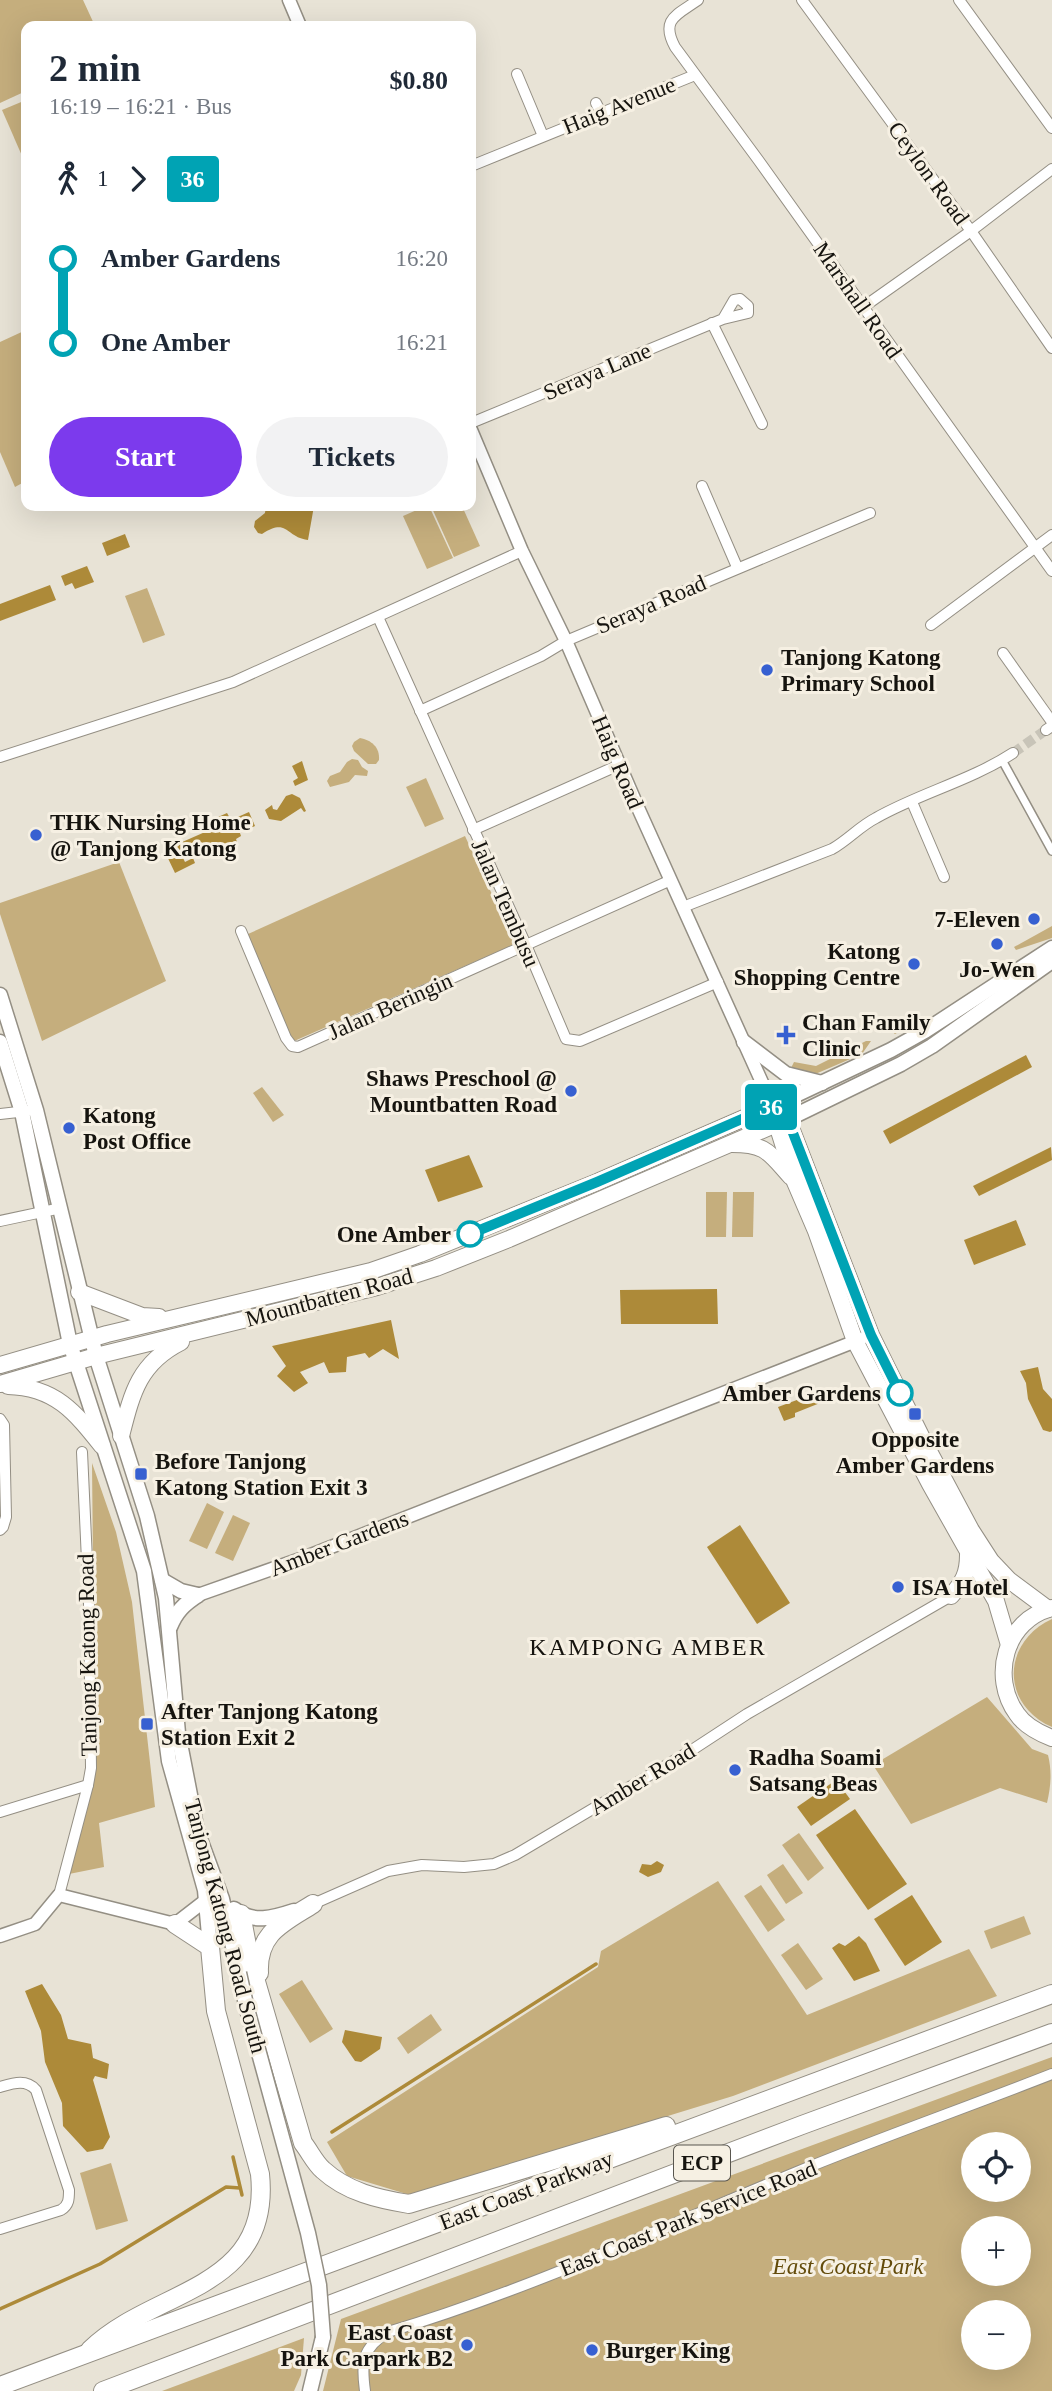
<!DOCTYPE html>
<meta charset="utf-8">
<style>
body{margin:0;font-family:Georgia,serif;background:#f2f2f3;color:#1f2937;height:100vh;display:flex;flex-direction:column;font-size:26px;white-space:nowrap}
*{box-sizing:border-box;margin:0}
p{font-size:23px;color:#747a83}
.icon{flex:none;width:38px;height:38px;fill:none;stroke:currentColor;stroke-width:2;stroke-linecap:round;stroke-linejoin:round}
.map{position:relative;flex:1;overflow:hidden}
.details{position:absolute;left:21px;top:21px;width:455px;height:490px;display:flex;flex-direction:column;background:#fff;border-radius:14px;box-shadow:0 7px 28px #0002}
.details>*{flex:none}
.badge{padding:0 14px;border-radius:5px;font-size:24px;line-height:46px}
.buttons{position:absolute;left:961px;top:2132px;display:grid;gap:14px}
.buttons a{display:grid;place-items:center;width:70px;height:70px;border-radius:50%;background:#fff;box-shadow:0 7px 28px #0002;font-size:35px}
.map>.badge{position:absolute;translate:-50% -50%;box-shadow:0 0 0 4px #fff}
.legs{display:flex;align-items:center;gap:10px;height:77px;padding:0 28px;font-size:23px}
.legs p{margin-inline-start:auto}
.summary{display:flex;align-items:center;justify-content:space-between;height:119px;padding:0 28px}
h1{font-size:38px;font-weight:700;line-height:52px}
.cta{display:flex;gap:14px;margin-top:auto;padding:14px 28px}
.cta a{flex:1;height:80px;border-radius:42px;background:#7c3aed;color:#fff;font-size:28px;font-weight:700;line-height:80px;text-align:center}
.cta a+a{background:#f2f2f3;color:#1f2937}
ul{padding:0 28px;list-style:none}
li{display:flex;align-items:center;gap:24px;height:84px;font-size:26px}
li i{display:grid;place-items:center;width:10px;height:100%;margin:0 9px;background:currentColor}
li i::after{content:'';width:18px;height:18px;margin:-9px;border:5px solid;border-radius:50%;background:#fff}
li p{margin-inline-start:auto}
li:first-child i{background:linear-gradient(#0000 50%,currentColor 0)}
li:last-child i{background:linear-gradient(currentColor 50%,#0000 0)}
.map>svg:first-child{display:block}
.green{fill:#c5ae7d;fill-rule:evenodd}
.water{fill:#ad8a39}
.lines{fill:none;stroke-linecap:round;stroke-linejoin:round}
.stream{stroke:#ad8a39;stroke-width:3.5}
.minor-tunnel{stroke:#c8c4b8;stroke-width:10;stroke-dasharray:10 5;stroke-linecap:butt}
.pedestrian-casing{stroke:#948f84;stroke-width:10}
.minor-casing{stroke:#948f84;stroke-width:12}
.tertiary-casing{stroke:#948f84;stroke-width:15}
.secondary-casing{stroke:#948f84;stroke-width:17}
.primary-casing{stroke:#948f84;stroke-width:18}
.motorway-casing{stroke:#948f84;stroke-width:20}
.pedestrian{stroke:#fff;stroke-width:7}
.minor{stroke:#fff;stroke-width:10}
.tertiary{stroke:#fff;stroke-width:12}
.secondary{stroke:#fff;stroke-width:14}
.primary{stroke:#fff;stroke-width:16}
.motorway{stroke:#fff;stroke-width:18}
.secondary-bridge-casing{stroke:#948f84;stroke-width:17;stroke-linecap:butt}
.secondary-bridge{stroke:#fff;stroke-width:14}
.line-1-casing{stroke:#fff;stroke-width:16}
.line-1{stroke:#00a3b4;stroke-width:10}
.poi-dot{fill:#3760d1;stroke:#f6f0e3;stroke-width:2.5}
.stop-1-dot{fill:#fff;stroke:#00a3b4;stroke-width:3.5}
.labels{text-anchor:middle;stroke-width:6;stroke-linejoin:round;paint-order:stroke}
.shield{fill:#f6f0e3;stroke:#59564f;stroke-width:2}
.shield-label{font-size:21px;font-weight:bold;fill:#16140f}
.street-label{font-size:23px;fill:#16140f;stroke:#f6f0e3}
.poi-label{font-size:23px;font-weight:bold;fill:#16140f;stroke:#f6f0e3;text-anchor:start}
.stop-label{font-size:23px;font-weight:bold;fill:#16140f;stroke:#f6f0e3;text-anchor:end}
.park-label{font-size:23px;font-style:italic;fill:#634b0a;stroke:#f6f0e3}
.neighbourhood-label{font-size:24px;letter-spacing:2px;fill:#16140f;stroke:#f6f0e3}
</style>
<div class="map">
<svg width="1052" height="2391" viewBox="0 0 1052 2391">
<rect width="100%" height="100%" fill="#e8e3d6"/>
<g class="green">
<path d="M0,0H83L95,26H26V91L0,103Z"/>
<path d="M26,100V165L2,110Z"/>
<path d="M26,330V481L15,487L0,452V342Z"/>
<path d="M426,506H429L453,558L427,569L403,516Z"/>
<path d="M431,506H462L480,546L454,557Z"/>
<path d="M147,588L165,635L143,643L125,596Z"/>
<path d="M360,738C371,740 380,747 379,760L376,764H368L354,751L352,746L354,742Z"/>
<path d="M352,759L358,760L362,767L368,771L367,776L355,775L349,782L330,787L327,781L330,776L340,772L347,762Z"/>
<path d="M426,778L444,819L425,827L406,787Z"/>
<path d="M465,836L515,944L292,1042L248,934Z"/>
<path d="M119,862L166,981L42,1041L0,914V903Z"/>
<path d="M1052,926V938L1016,950L1014,947Z"/>
<path d="M913,1012L918,1021L895,1034L890,1030Z"/>
<path d="M866,1041H871L862,1054L813,1075L791,1068L794,1062L816,1066Z"/>
<path d="M262,1087L284,1115L273,1122L253,1093Z"/>
<path d="M706,1192H727L726,1237H706Z"/>
<path d="M733,1192H754L753,1237H732Z"/>
<path d="M92,1463L116,1532L132,1602L155,1807L99,1823L104,1867L69,1874L93,1787L95,1760Z"/>
<path d="M207,1503L224,1512L207,1549L189,1541Z"/>
<path d="M233,1515L250,1523L233,1561L215,1553Z"/>
<path d="M1052,1619V1727C1000,1704 1002,1642 1052,1619Z"/>
<path d="M987,1697L1032,1749L1048,1755C1052,1771 1051,1786 1047,1803L1000,1788L911,1824L873,1765Z"/>
<path d="M799,1833L824,1868L808,1881L782,1845Z"/>
<path d="M783,1864L803,1893L786,1904L767,1875Z"/>
<path d="M718,1881L807,2015L969,1949L997,1996L733,2096L410,2195L347,2176L327,2142L598,1967L601,1951Z"/>
<path d="M761,1885L785,1920L768,1932L744,1896Z"/>
<path d="M1024,1916L1031,1934L991,1949L984,1931Z"/>
<path d="M798,1943L823,1979L806,1990L781,1955Z"/>
<path d="M302,1980L333,2029L310,2043L279,1994Z"/>
<path d="M431,2014L442,2030L408,2054L397,2038Z"/>
<path d="M1052,2057V2391H323L341,2319ZM973,2144H1018V2189H973ZM973,2228H1018V2273H973ZM973,2312H1018V2357H973Z"/>
<path d="M111,2163L128,2221L96,2230L80,2173Z"/>
<path d="M304,2338L301,2375L294,2391H162Z"/>
</g>
<g class="water">
<path d="M266,506H314L308,540C285,537 288,517 262,534L258,533L254,527L255,521L265,513Z"/>
<path d="M125,534L130,547L107,556L102,543Z"/>
<path d="M87,566L94,582L75,589L72,583L65,586L61,576Z"/>
<path d="M50,585L56,600L0,621V604Z"/>
<path d="M302,761L308,780L295,786L293,781L298,778L292,766Z"/>
<path d="M292,794L300,798L306,811L304,812L301,808L281,821L269,819L265,810L272,805L273,809L277,810L286,796Z"/>
<path d="M249,812L255,826L240,833L241,836L236,839L237,842L218,850L215,844L183,858L185,862L193,858L195,863L175,873L164,850L221,825L218,817L227,813L231,820Z"/>
<path d="M1026,1055L1032,1067L890,1144L883,1131Z"/>
<path d="M1051,1147L1052,1160L979,1196L973,1186Z"/>
<path d="M469,1155L483,1187L438,1202L425,1170Z"/>
<path d="M1016,1220L1026,1245L974,1265L964,1240Z"/>
<path d="M717,1289L718,1324H621L620,1290Z"/>
<path d="M391,1320L399,1359L383,1349L369,1358L365,1353L347,1357L346,1372L329,1373L324,1362L300,1372L308,1383L294,1392L277,1376L286,1366L272,1346Z"/>
<path d="M1038,1367L1043,1389L1052,1399V1431L1050,1432L1043,1430L1028,1399L1026,1383L1020,1371Z"/>
<path d="M821,1391L825,1401L795,1413V1417L784,1421L778,1407Z"/>
<path d="M740,1525L790,1603L757,1624L707,1547Z"/>
<path d="M836,1780L850,1799L811,1826L797,1807Z"/>
<path d="M855,1809L907,1884L868,1910L816,1835Z"/>
<path d="M657,1861L664,1865L661,1872L648,1877L639,1872L642,1864L651,1865Z"/>
<path d="M912,1895L942,1942L905,1966L874,1919Z"/>
<path d="M859,1936L866,1943L880,1971L854,1981L832,1948L839,1943L845,1946Z"/>
<path d="M42,1984L61,2015L68,2039L91,2044L93,2058L109,2064L107,2079L95,2076L93,2080L110,2137L103,2149L87,2152L63,2126L62,2103L45,2062L41,2031L25,1991Z"/>
<path d="M345,2030L382,2037L380,2049L361,2062L355,2061L342,2042Z"/>
</g>
<g class="lines">
<g class="stream">
<path d="M332,2132L596,1964"/>
<path d="M233,2157L242,2195"/>
<path d="M0,2309L100,2264L226,2187L240,2188"/>
</g>
<path class="minor-tunnel" d="M1013,753L1046,730"/>
<defs>
<path id="pedestrian" d="M1002,760L1052,851"/>
<g id="minor">
<path d="M698,0C677,15 660,19 675,47L759,161L1052,571"/>
<path d="M802,0L971,231L1052,348"/>
<path d="M959,0L1052,128"/>
<path d="M517,74L543,136"/>
<path d="M596,103L601,113"/>
<path d="M471,166L695,75"/>
<path d="M862,308L971,231L1052,169"/>
<path d="M712,323L762,424"/>
<path d="M471,423L723,319L748,313V306L740,299L734,300L723,319"/>
<path d="M702,486L737,567"/>
<path d="M378,617L526,945L566,1039L580,1041L718,982"/>
<path d="M931,625L1052,535"/>
<path d="M1003,653L1052,722"/>
<path d="M420,711L541,656L566,641L870,513"/>
<path d="M1046,730L1052,726"/>
<path d="M0,757L233,682L522,551"/>
<path d="M912,802L944,877"/>
<path d="M473,830L619,765"/>
<path d="M683,907L832,849C848,840 860,826 876,818C920,793 970,781 1013,753"/>
<path d="M241,931L286,1038L292,1046L298,1047L671,880"/>
<path d="M0,1114L27,1111"/>
<path d="M0,1221L61,1208"/>
<path d="M0,1419L4,1425L6,1517L3,1527L0,1530"/>
<path d="M0,1812L88,1785"/>
<path d="M59,1895L88,1785L91,1768L89,1604L82,1452"/>
<path d="M313,1904L388,1871L422,1865L464,1867L494,1864L515,1855L692,1750L747,1714L951,1596"/>
<path d="M0,2087C14,2083 26,2079 36,2090L69,2190C69,2199 69,2205 61,2210L0,2229"/>
<path d="M365,2391C361,2362 362,2348 388,2332C529,2290 663,2227 799,2171C882,2137 968,2107 1052,2074"/>
</g>
<g id="tertiary">
<path d="M289,0L300,26"/>
<path d="M471,430L522,551L566,641L639,810L765,1089L781,1102"/>
<path d="M198,1595L303,1558L861,1339"/>
<path d="M0,1936L35,1924L59,1895L175,1924L206,1900"/>
</g>
<g id="secondary">
<path d="M0,995L36,1110L96,1356L147,1516L166,1598L178,1733L197,1831L222,1899L239,1973"/>
<path d="M0,1042L22,1112L70,1344L144,1571L169,1761L205,1890L210,1947"/>
<path d="M744,1042L786,1074L822,1083"/>
<path d="M781,1102L891,1050L925,1031L1052,948"/>
<path d="M788,1119L901,1064L932,1046L1052,961"/>
<path d="M162,1580L181,1591L198,1595"/>
<path d="M170,1627C176,1612 184,1604 198,1595"/>
<path d="M234,1909C253,1924 273,1918 294,1911"/>
<path d="M310,2391L323,2337"/>
</g>
<g id="primary">
<path d="M774,1115L795,1182L816,1231L855,1341L930,1484L996,1601L1009,1645"/>
<path d="M732,1144C767,1144 769,1153 791,1177"/>
<path d="M79,1292L142,1316L159,1317"/>
<path d="M0,1365L107,1334L371,1271L420,1254L597,1182L781,1102L871,1335L923,1440L971,1530L991,1561L1009,1580L1048,1609"/>
<path d="M0,1384L96,1356L377,1287L436,1268L509,1239L788,1119"/>
<path d="M8,1386C55,1387 75,1412 102,1446"/>
<path d="M121,1436C132,1393 139,1363 181,1342"/>
<path d="M951,1596C963,1582 968,1574 968,1555"/>
<path d="M1052,1608C1005,1620 990,1677 1017,1714C1025,1726 1039,1733 1052,1738"/>
</g>
<g id="motorway">
<path d="M241,1914L250,1961L303,2143C310,2152 315,2163 323,2170C347,2192 378,2199 409,2204L666,2126"/>
<path d="M259,1973C257,1933 283,1923 313,1904"/>
<path d="M90,2350C153,2288 272,2292 260,2174L216,2011L210,1947L175,1924"/>
<path d="M0,2386L1052,1994"/>
<path d="M103,2391L802,2125L1052,2033"/>
</g>
</defs>
<use href="#pedestrian" class="pedestrian-casing"/>
<use href="#minor" class="minor-casing"/>
<use href="#tertiary" class="tertiary-casing"/>
<use href="#secondary" class="secondary-casing"/>
<use href="#primary" class="primary-casing"/>
<use href="#motorway" class="motorway-casing"/>
<use href="#pedestrian" class="pedestrian"/>
<use href="#minor" class="minor"/>
<use href="#tertiary" class="tertiary"/>
<use href="#secondary" class="secondary"/>
<use href="#primary" class="primary"/>
<use href="#motorway" class="motorway"/>
<defs>
<path id="secondary-bridge" d="M239,1973L247,2009L308,2233L319,2285L323,2337"/>
</defs>
<use href="#secondary-bridge" class="secondary-bridge-casing"/>
<use href="#secondary-bridge" class="secondary-bridge"/>
</g>
<g class="lines">
<defs>
<path id="line-1" d="M470,1234L597,1182L781,1102L871,1335L900,1393"/>
</defs>
<use href="#line-1" class="line-1-casing"/>
<use href="#line-1" class="line-1"/>
</g>
<g class="poi-dot">
<circle cx="767" cy="670" r="7"/>
<circle cx="36" cy="835" r="7"/>
<circle cx="1034" cy="919" r="7"/>
<circle cx="997" cy="944" r="7"/>
<circle cx="914" cy="964" r="7"/>
<path d="M782.5 1024.5h7v7h7v7h-7v7h-7v-7h-7v-7h7z"/>
<circle cx="571" cy="1091" r="7"/>
<circle cx="69" cy="1128" r="7"/>
<rect x="908" y="1407" width="14" height="14" rx="3.5"/>
<rect x="134" y="1467" width="14" height="14" rx="3.5"/>
<circle cx="898" cy="1587" r="7"/>
<rect x="140" y="1717" width="14" height="14" rx="3.5"/>
<circle cx="735" cy="1770" r="7"/>
<circle cx="467" cy="2345" r="7"/>
<circle cx="592" cy="2350" r="7"/>
</g>
<g class="stop-1-dot">
<circle cx="470" cy="1234" r="12"/>
<circle cx="900" cy="1393" r="12"/>
</g>
<g class="labels">
<rect class="shield" x="674" y="2145.5" width="56" height="35" rx="5"/>
<g class="shield-label">
<text x="702" y="2170">ECP</text>
</g>
<g class="street-label">
<text transform="translate(619 105) rotate(-22)" y="8">Haig Avenue</text>
<text transform="translate(929 173) rotate(54)" y="8">Ceylon Road</text>
<text transform="translate(858 300) rotate(55)" y="8">Marshall Road</text>
<text transform="translate(597 371) rotate(-23)" y="8">Seraya Lane</text>
<text transform="translate(651 604) rotate(-23)" y="8">Seraya Road</text>
<text transform="translate(618 762) rotate(67)" y="8">Haig Road</text>
<text transform="translate(506 903) rotate(66)" y="8">Jalan Tembusu</text>
<text transform="translate(390 1006) rotate(-24)" y="8">Jalan Beringin</text>
<text transform="translate(329 1297) rotate(-15)" y="8">Mountbatten Road</text>
<text transform="translate(339 1543) rotate(-21)" y="8">Amber Gardens</text>
<text transform="translate(87 1655) rotate(-91)" y="8">Tanjong Katong Road</text>
<text transform="translate(642 1779) rotate(-31)" y="8">Amber Road</text>
<text transform="translate(226 1926) rotate(75)" y="8">Tanjong Katong Road South</text>
<text transform="translate(526 2190) rotate(-21)" y="8">East Coast Parkway</text>
<text transform="translate(688 2218) rotate(-22)" y="8">East Coast Park Service Road</text>
</g>
<g class="poi-label">
<text x="781" y="665">Tanjong Katong<tspan x="781" dy="26">Primary School</tspan></text>
<text x="50" y="830">THK Nursing Home<tspan x="50" dy="26">@ Tanjong Katong</tspan></text>
<text x="1020" y="927" text-anchor="end">7-Eleven</text>
<text x="900" y="959" text-anchor="end">Katong<tspan x="900" dy="26">Shopping Centre</tspan></text>
<text x="997" y="977" text-anchor="middle">Jo-Wen</text>
<text x="802" y="1030">Chan Family<tspan x="802" dy="26">Clinic</tspan></text>
<text x="557" y="1086" text-anchor="end">Shaws Preschool @<tspan x="557" dy="26">Mountbatten Road</tspan></text>
<text x="83" y="1123">Katong<tspan x="83" dy="26">Post Office</tspan></text>
<text x="915" y="1447" text-anchor="middle">Opposite<tspan x="915" dy="26">Amber Gardens</tspan></text>
<text x="155" y="1469">Before Tanjong<tspan x="155" dy="26">Katong Station Exit 3</tspan></text>
<text x="912" y="1595">ISA Hotel</text>
<text x="161" y="1719">After Tanjong Katong<tspan x="161" dy="26">Station Exit 2</tspan></text>
<text x="749" y="1765">Radha Soami<tspan x="749" dy="26">Satsang Beas</tspan></text>
<text x="453" y="2340" text-anchor="end">East Coast<tspan x="453" dy="26">Park Carpark B2</tspan></text>
<text x="606" y="2358">Burger King</text>
</g>
<g class="stop-label">
<text x="451" y="1242">One Amber</text>
<text x="881" y="1401">Amber Gardens</text>
</g>
<g class="park-label">
<text x="848" y="2274">East Coast Park</text>
</g>
<g class="neighbourhood-label">
<text x="648" y="1655">KAMPONG AMBER</text>
</g>
</g>
</svg>
<div class="buttons">
<a><svg class="icon" aria-label="locate" viewBox="0 0 24 24"><circle cx="12" cy="12" r="6"/><path d="M12 2v4M12 18v4M2 12h4M18 12h4"/></svg></a>
<a>+</a>
<a>−</a>
</div>
<b class="badge" style="left:771px;top:1107px;background:#00a3b4;color:#fff">36</b>
<section class="details">
<div class="summary"><div><h1>2 min</h1><p>16:19 – 16:21 · Bus</p></div><b>$0.80</b></div>
<div class="legs"><svg class="icon" aria-label="walk" viewBox="0 0 24 24"><circle cx="13" cy="4" r="2"/><path d="M13 8l-2 6 4 7M11 14l-3 7M7 12l3-4h3l4 4"/></svg>1<svg class="icon" aria-label="forward" viewBox="0 0 24 24"><path d="M9 5l7 7-7 7"/></svg><b class="badge" style="background:#00a3b4;color:#fff">36</b></div>
<ul>
<li><i style="color:#00a3b4"></i><b>Amber Gardens</b><p>16:20</p></li>
<li><i style="color:#00a3b4"></i><b>One Amber</b><p>16:21</p></li>
</ul>
<div class="cta"><a>Start</a><a>Tickets</a></div>
</section>
</div>
